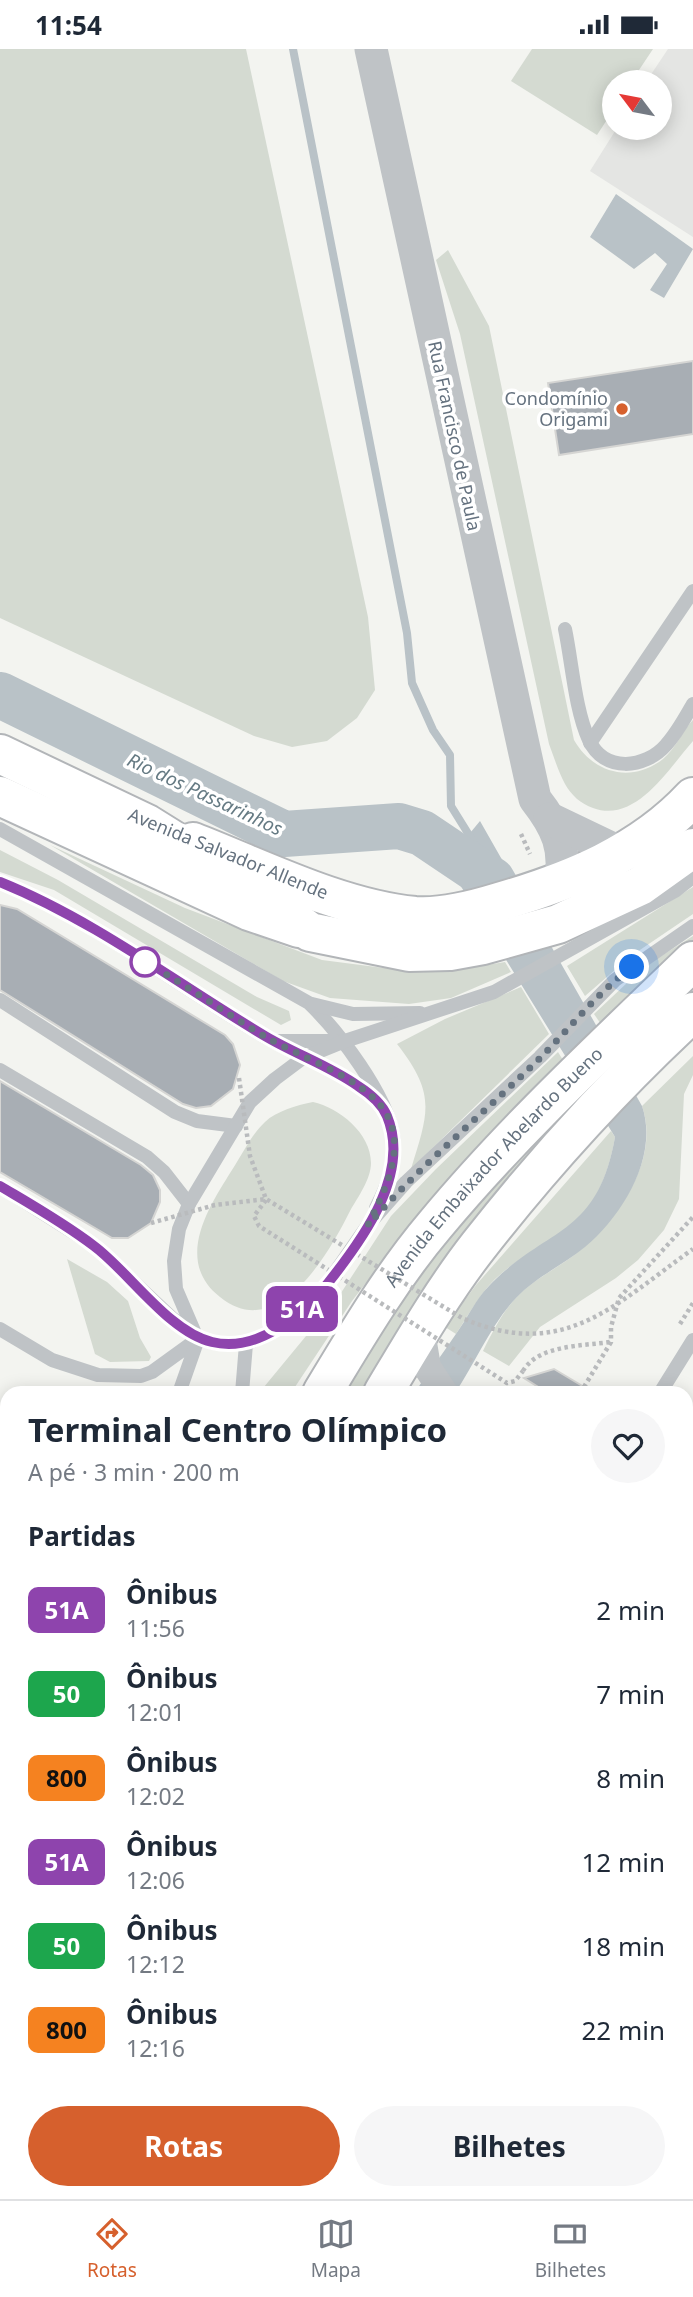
<!DOCTYPE html>
<html lang="pt">
<meta charset="utf-8">
<style>
body{margin:0;font-family:"Noto Sans",sans-serif;background:#f6f6f7;color:#1f2937;height:100vh;display:flex;flex-direction:column;font-size:26px;white-space:nowrap}
*{box-sizing:border-box;margin:0}
p{font-size:23px;color:#747a83}
.icon{flex:none;width:38px;height:38px;fill:none;stroke:currentColor;stroke-width:2;stroke-linecap:round;stroke-linejoin:round}
.map{position:relative;flex:1;overflow:hidden}
.sheet{position:absolute;left:0px;top:1337px;width:693px;height:814px;display:flex;flex-direction:column;background:#fff;border-radius:21px 21px 0 0;box-shadow:0 4px 18px #0003}
.sheet>*{flex:none}
.badge{padding:0 14px;border-radius:10px;font-size:24px;line-height:46px}
.needle{width:46px;rotate:302deg}
.fabs{position:absolute;left:602px;top:21px;display:grid;gap:14px}
.fabs a{display:grid;place-items:center;width:70px;height:70px;border-radius:50%;background:#fff;box-shadow:0 4px 18px #0003;font-size:35px}
.you{position:absolute;width:35px;height:35px;margin:-18px;border:5px solid #fff;border-radius:50%;background:#1a73e8;box-shadow:0 0 0 10px #1a73e833}
.map>.badge{position:absolute;translate:-50% -50%;box-shadow:0 0 0 4px #fff}
h2{padding:0 28px;font-size:26px;line-height:63px}
.round{display:grid;place-items:center;flex:none;width:74px;height:74px;border-radius:37px;background:#f6f6f7}
.headline{display:flex;align-items:center;justify-content:space-between;height:119px;padding:0 28px}
h1{font-size:33px;font-weight:700;line-height:52px}
.primary-button{display:flex;gap:14px;margin-top:auto;padding:14px 28px}
.primary-button a{flex:1;height:80px;border-radius:42px;background:#d6602d;color:#fff;font-size:28px;font-weight:700;line-height:80px;text-align:center}
.primary-button a+a{background:#f6f6f7;color:#1f2937}
ul{padding:0;list-style:none}
li{display:flex;align-items:center;gap:21px;height:84px;padding:0 28px}
li div{flex:1}
li b{display:block;font-size:26px}
li em{font-style:normal}
li .badge{min-width:77px;font-weight:700;text-align:center}
.status{display:flex;justify-content:space-between;align-items:center;height:49px;padding:0 35px;background:#fff;direction:ltr}
.status svg{height:19px;fill:currentColor}
.dock{display:flex;justify-content:space-around;align-items:center;height:98px;border-top:2px solid #e0e1e3;background:#fff;font-size:19px;color:#747a83}
.dock a{display:grid;justify-items:center;gap:4px}
.dock .current{color:#d6602d}
.map>svg:first-child{display:block}
.built{fill:#e4e5e3}
.green{fill:#d4dad1}
.water{fill:#b9c2c7}
.lines{fill:none;stroke-linecap:round;stroke-linejoin:round}
.stream{stroke:#b9c2c7;stroke-width:8}
.river{stroke:#b9c2c7;stroke-width:46}
.building{fill:#a8aeb4;stroke:#d5d5d3;stroke-width:2}
.primary-casing{stroke:#b3b6b9;stroke-width:42}
.trunk-casing{stroke:#b2b5b8;stroke-width:42}
.path{stroke:#b9bbbd;stroke-width:4.5;stroke-dasharray:3.5 3.5;stroke-linecap:butt}
.service{stroke:#bfc3c6;stroke-width:14}
.minor{stroke:#bfc3c6;stroke-width:28}
.tertiary{stroke:#bfc3c6;stroke-width:33}
.primary{stroke:#fff;stroke-width:38}
.trunk{stroke:#fff;stroke-width:38}
.path-bridge{stroke:#b9bbbd;stroke-width:4.5;stroke-dasharray:3.5 3.5;stroke-linecap:butt}
.line-casing{stroke:#fff;stroke-width:16}
.line{stroke:#8e44ad;stroke-width:10}
.walk{stroke:#65727f;stroke-width:7;stroke-dasharray:0 12.6}
.poi-dot{fill:#d6602d;stroke:#fff;stroke-width:2.5}
.stop-dot{fill:#fff;stroke:#8e44ad;stroke-width:3.5}
.labels{text-anchor:middle;stroke-width:7;stroke-linejoin:round;paint-order:stroke}
.poi-label{font-size:18px;fill:#65727f;stroke:#fff;text-anchor:end}
.street-label{font-size:18px;fill:#65727f;stroke:#fff}
.water-label{font-size:19px;font-style:italic;fill:#657a83;stroke:#fff}
</style>
<div class="status"><b>11:54</b><svg viewBox="0 0 49 12"><path d="M0 12V9h3v3zM5 12V6h3v6zM10 12V3h3v9zM15 12V0h3v12zM26 1h20v11H26zM47 4h2v5h-2z"/></svg></div>
<div class="map">
<svg width="693" height="2150" viewBox="0 0 693 2150">
<rect width="100%" height="100%" fill="#f3f4f0"/>
<path class="built" d="M668,0H693V188L590,122L617,79H660V33H646Z"/>
<g class="green">
<path d="M0,0H246L368,568L375,641L357,669L327,692L292,698L254,687L0,569Z"/>
<path d="M532,0H653L631,33H614V60L597,86L511,32Z"/>
<path d="M448,201L489,277L574,691C593,724 631,735 663,710C676,699 683,681 693,671V692C669,719 636,775 593,759C581,755 571,746 565,735C558,722 554,708 549,695L460,285L436,211Z"/>
<path d="M50,796L185,859L322,911L384,919L463,920L505,913L511,923L451,949L409,955L330,949L283,932Z"/>
<path d="M0,801L58,831L257,948L289,962L291,971L281,976L54,841L0,823Z"/>
<path d="M693,838V865L631,907L585,947L567,917Z"/>
<path d="M693,887V898L605,981L594,965L645,917Z"/>
<path d="M521,938L549,985L411,1120C429,1062 436,1045 397,995L445,970Z"/>
<path d="M558,1003L566,1016L409,1178L352,1252L291,1344H259L339,1247L391,1167L436,1120Z"/>
<path d="M693,1007V1026L684,1045L679,1150L664,1181L638,1211L616,1229L540,1278L509,1317L483,1302C492,1284 501,1266 514,1251C533,1229 562,1218 583,1199C621,1166 660,1108 642,1057Z"/>
<path d="M581,1047L399,1280L359,1344H340L413,1232L482,1146Z"/>
<path d="M313,1053C339,1059 371,1084 371,1114C371,1130 358,1148 350,1162C329,1204 278,1295 220,1248C174,1212 208,1159 232,1121C242,1106 251,1086 265,1073C276,1062 298,1056 313,1053Z"/>
<path d="M611,1082L615,1088C609,1123 597,1155 570,1179C550,1196 522,1206 502,1224C482,1240 470,1264 456,1285L445,1278L476,1236Z"/>
<path d="M67,1210L107,1233L128,1252L140,1289L151,1308L149,1312L110,1313L95,1305Z"/>
<path d="M0,1399L7,1403V1717L0,1720Z"/>
<path d="M686,1658L693,1660V1735L686,1733Z"/>
<path d="M686,1765L693,1770V1956L686,1968Z"/>
<path d="M7,1928L2,2113L5,2150H0V1960Z"/>
<path d="M289,2144H630L633,2150H277Z"/>
</g>
<g class="water">
<path d="M616,145L693,200L664,249L650,241L667,215L655,204L634,220L590,188Z"/>
<path d="M480,772L642,1057C659,1107 623,1166 585,1198C563,1216 536,1228 516,1249C492,1274 475,1314 455,1344H414C429,1323 444,1303 458,1282C468,1268 476,1250 488,1238C545,1177 597,1190 615,1088L446,813Z"/>
</g>
<g class="lines">
<path class="stream" d="M293,0L407,584L412,634L433,681L450,706L451,757L474,794"/>
<path class="river" d="M0,646L284,785L399,777L422,784L492,831L499,843"/>
</g>
<g class="building">
<path d="M693,312V385L559,406L548,334Z"/>
<path d="M0,856L17,860L225,986L233,995L240,1016L233,1040L211,1057L196,1059L183,1055L0,941Z"/>
<path d="M0,1032L141,1116L153,1126L160,1141V1153L151,1174L128,1189H112L0,1123Z"/>
<path d="M554,1320L594,1344H548L524,1329Z"/>
</g>
<g class="lines">
<defs>
<g id="primary">
<path d="M0,747L249,862L299,879"/>
<path d="M193,793C262,820 341,860 415,867C443,869 473,861 499,853C571,832 641,804 693,748"/>
<path d="M383,1344C413,1294 443,1242 479,1196C544,1113 615,1035 693,963"/>
<path d="M23,2144L24,2150"/>
</g>
<g id="trunk">
<path d="M0,705L147,775L253,841L310,883L409,903L450,902L483,896L558,875L640,837L693,799"/>
<path id="s1" d="M322,1344C357,1286 391,1228 435,1176C513,1082 605,997 693,912"/>
<path d="M0,1812L7,1808"/>
<path d="M0,1904L7,1882"/>
</g>
</defs>
<use href="#primary" class="primary-casing"/>
<use href="#trunk" class="trunk-casing"/>
<g class="path">
<path d="M521,785L530,805"/>
<path d="M680,1275L693,1254"/>
<path d="M523,1322C538,1296 582,1297 610,1293"/>
<path d="M584,1338L611,1293V1278L619,1249L693,1168"/>
<path d="M494,2150L506,2144"/>
</g>
<g class="service">
<path d="M565,580C572,613 575,661 589,691C604,724 645,720 666,696C677,684 685,669 693,655"/>
<path d="M590,694L693,542"/>
<path d="M0,780L309,954C339,983 386,1045 393,1086C397,1112 388,1136 376,1159"/>
<path d="M0,833C95,872 178,937 267,989C299,1007 348,1024 373,1049"/>
<path d="M0,951L175,1063L197,1072L236,1077"/>
<path d="M312,955L353,965L420,964"/>
<path d="M276,992H336"/>
<path d="M0,1021L147,1108L164,1123L189,1155"/>
<path d="M0,1137L95,1197L172,1269L199,1289L213,1294L246,1295L273,1282L299,1263L327,1235L368,1176L406,1133L540,1008L615,931L693,877"/>
<path d="M0,1280L52,1311L98,1326L141,1327L152,1323L199,1289"/>
<path d="M194,1282L176,1240L174,1212L179,1180L189,1155L250,1053L275,1030L303,1009L345,992L494,943L675,842L693,828"/>
<path d="M179,1344L198,1290"/>
<path d="M242,1344L246,1295"/>
<path d="M660,1344L693,1291"/>
<path d="M686,1398L693,1376"/>
<path d="M0,1731L7,1728"/>
</g>
<g class="minor">
<path d="M421,1282L427,1318L444,1344"/>
<path d="M686,1495L693,1499"/>
<path d="M686,1535L693,1540"/>
<path d="M686,2038L693,2026"/>
<path d="M668,2144L670,2150"/>
<path d="M156,2150V2144"/>
</g>
<g class="tertiary">
<path d="M371,0L535,750C557,778 567,800 560,835"/>
<path d="M550,770L621,804"/>
</g>
<use href="#primary" class="primary"/>
<use href="#trunk" class="trunk"/>
<g class="path-bridge">
<path d="M239,1029L250,1107L266,1150"/>
<path d="M266,1151L254,1167L259,1177L507,1334L515,1332L523,1322"/>
<path d="M151,1174L215,1156L266,1150L462,1269C564,1313 614,1256 693,1200"/>
</g>
</g>
<g class="lines">
<defs>
<path id="line" d="M0,833C94,871 178,935 265,987C295,1005 330,1017 358,1037C369,1044 382,1055 387,1067C411,1125 363,1190 328,1234C301,1267 257,1304 212,1293C169,1283 129,1223 94,1197C64,1174 32,1156 0,1137"/>
</defs>
<use href="#line" class="line-casing"/>
<use href="#line" class="line"/>
<path class="walk" d="M145,913C186,936 224,963 264,987C299,1008 365,1029 386,1064C407,1100 384,1143 368,1176C422,1115 483,1065 541,1008C571,978 598,943 632,918"/>
</g>
<circle class="poi-dot" cx="622" cy="360" r="7"/>
<circle class="stop-dot" cx="145" cy="913" r="14"/>
<g class="labels">
<g class="poi-label">
<text x="608" y="356">Condomínio<tspan x="608" dy="21">Origami</tspan></text>
</g>
<g class="street-label">
<text transform="translate(454 387) rotate(78)" y="6">Rua Francisco de Paula</text>
<text transform="translate(228 805) rotate(22)" y="6">Avenida Salvador Allende</text>
<text dy="6" stroke="none"><textPath href="#s1" startOffset="285">Avenida Embaixador Abelardo Bueno</textPath></text>
</g>
<g class="water-label">
<text transform="translate(205 745) rotate(25)" y="7">Rio dos Passarinhos</text>
</g>
</g>
</svg>
<div class="fabs">
<a><svg class="needle" viewBox="-14 -14 28 28"><path d="M0-13l5 13h-10z" fill="#e53935"/><path d="M0 13l5-13h-10z" fill="#747a83"/></svg></a>
</div>
<div class="you" style="left:632px;top:918px"></div>
<b class="badge" style="left:302px;top:1260px;background:#8e44ad;color:#fff">51A</b>
<section class="sheet">
<div class="headline"><div><h1>Terminal Centro Olímpico</h1><p>A pé · 3 min · 200 m</p></div><a class="round"><svg class="icon" aria-label="heart" viewBox="0 0 24 24"><path d="M12 20l-8-8c-3-5 5-10 8-4 3-6 11-1 8 4z"/></svg></a></div>
<h2>Partidas</h2>
<ul>
<li><span class="badge" style="background:#8e44ad;color:#fff">51A</span><div><b>Ônibus</b><p>11:56</p></div><em>2 min</em></li>
<li><span class="badge" style="background:#1da64d;color:#fff">50</span><div><b>Ônibus</b><p>12:01</p></div><em>7 min</em></li>
<li><span class="badge" style="background:#f58220;color:#111">800</span><div><b>Ônibus</b><p>12:02</p></div><em>8 min</em></li>
<li><span class="badge" style="background:#8e44ad;color:#fff">51A</span><div><b>Ônibus</b><p>12:06</p></div><em>12 min</em></li>
<li><span class="badge" style="background:#1da64d;color:#fff">50</span><div><b>Ônibus</b><p>12:12</p></div><em>18 min</em></li>
<li><span class="badge" style="background:#f58220;color:#111">800</span><div><b>Ônibus</b><p>12:16</p></div><em>22 min</em></li>
</ul>
<div class="primary-button"><a>Rotas</a><a>Bilhetes</a></div>
</section>
</div>
<nav class="dock">
<a class="current"><svg class="icon" aria-label="directions" viewBox="0 0 24 24"><path d="M12 3l9 9-9 9-9-9zM9 14v-3h6M13 9l2 2-2 2"/></svg>Rotas</a>
<a><svg class="icon" aria-label="map" viewBox="0 0 24 24"><path d="M3 6l6-2 6 2 6-2v14l-6 2-6-2-6 2zM9 4v14M15 6v14"/></svg>Mapa</a>
<a><svg class="icon" aria-label="tickets" viewBox="0 0 24 24"><path d="M3 7h18v10H3zM15 7v10"/></svg>Bilhetes</a>
</nav>
